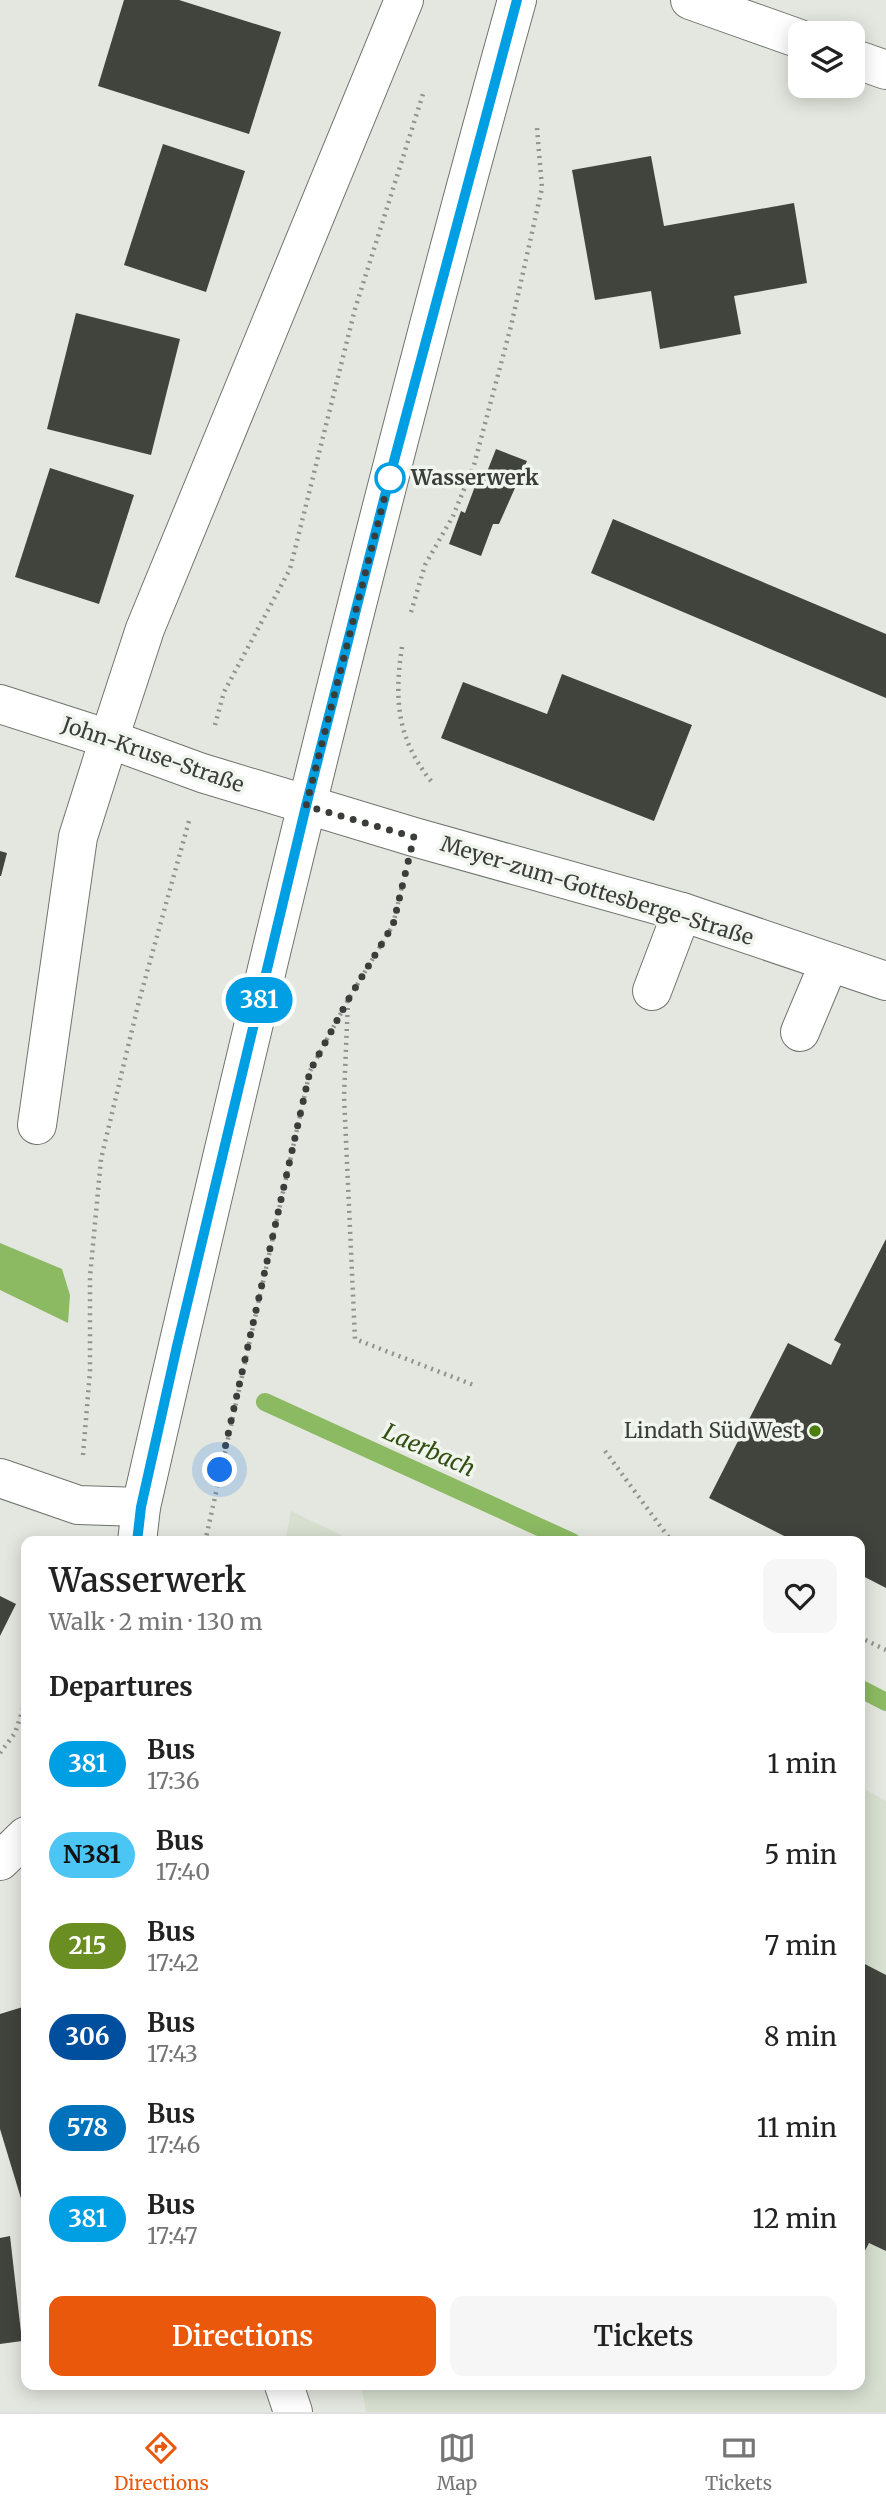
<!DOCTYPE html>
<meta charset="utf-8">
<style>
body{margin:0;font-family:Merriweather,serif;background:#f6f6f6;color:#222;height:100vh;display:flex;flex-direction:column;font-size:26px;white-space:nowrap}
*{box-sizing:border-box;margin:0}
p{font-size:23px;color:#767676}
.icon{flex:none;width:38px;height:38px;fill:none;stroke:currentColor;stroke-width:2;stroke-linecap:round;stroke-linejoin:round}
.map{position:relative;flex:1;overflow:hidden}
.sheet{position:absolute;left:21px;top:1536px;width:844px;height:854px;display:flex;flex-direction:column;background:#fff;border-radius:14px;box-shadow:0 4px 18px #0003}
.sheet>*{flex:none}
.badge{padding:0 14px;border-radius:23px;font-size:24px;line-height:46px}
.controls{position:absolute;left:788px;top:21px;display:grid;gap:14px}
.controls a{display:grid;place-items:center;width:77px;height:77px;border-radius:14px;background:#fff;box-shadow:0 4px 18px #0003;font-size:35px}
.you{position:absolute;width:35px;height:35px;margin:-18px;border:5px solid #fff;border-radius:50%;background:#1a73e8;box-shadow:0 0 0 10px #1a73e833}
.map>.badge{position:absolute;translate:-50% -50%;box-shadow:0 0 0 4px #fff}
h2{padding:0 28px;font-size:26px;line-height:63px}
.round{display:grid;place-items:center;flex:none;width:74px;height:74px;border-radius:14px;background:#f6f6f6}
.overview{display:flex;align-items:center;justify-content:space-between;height:119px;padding:0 28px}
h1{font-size:33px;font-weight:600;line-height:52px}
.button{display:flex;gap:14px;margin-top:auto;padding:14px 28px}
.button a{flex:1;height:80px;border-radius:14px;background:#ea580c;color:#fff;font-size:28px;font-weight:600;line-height:80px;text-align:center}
.button a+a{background:#f6f6f6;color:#222}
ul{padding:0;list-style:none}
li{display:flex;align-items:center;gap:21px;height:91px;padding:0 28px}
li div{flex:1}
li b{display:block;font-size:26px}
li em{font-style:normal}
li .badge{min-width:77px;font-weight:700;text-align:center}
.tabs{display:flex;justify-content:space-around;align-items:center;height:98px;border-top:2px solid #e0e0e0;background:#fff;font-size:19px;color:#767676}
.tabs a{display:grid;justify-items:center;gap:4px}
.tabs .on{color:#ea580c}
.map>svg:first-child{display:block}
.built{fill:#d6dfd0}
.water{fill:#8cba63}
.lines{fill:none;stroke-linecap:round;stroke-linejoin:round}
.stream{stroke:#8cba63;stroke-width:18}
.building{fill:#40443d}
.minor-casing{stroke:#6f746d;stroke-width:40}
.major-casing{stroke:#6f746d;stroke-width:40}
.path{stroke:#90938d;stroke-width:4.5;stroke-dasharray:2 5;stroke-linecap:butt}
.minor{stroke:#fff;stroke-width:38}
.major{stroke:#fff;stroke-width:38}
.line-casing{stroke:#fff;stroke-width:16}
.line{stroke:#009fe3;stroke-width:10}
.walk{stroke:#3b3d3a;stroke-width:7;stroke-dasharray:0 12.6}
.stop-dot{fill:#fff;stroke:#009fe3;stroke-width:3.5}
.poi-dot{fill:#4c7e0c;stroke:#f0f5ed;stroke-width:2.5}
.labels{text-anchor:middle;stroke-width:7;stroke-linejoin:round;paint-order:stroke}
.stop-label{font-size:21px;font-weight:bold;fill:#3b3d3a;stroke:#f0f5ed;text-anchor:start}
.street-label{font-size:21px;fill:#3b3d3a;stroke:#f0f5ed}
.poi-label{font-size:21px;fill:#3b3d3a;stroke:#f0f5ed;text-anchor:end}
.water-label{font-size:23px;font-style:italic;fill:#324f12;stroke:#f0f5ed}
</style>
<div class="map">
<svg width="886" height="2412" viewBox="0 0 886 2412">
<rect width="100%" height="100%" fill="#e3e7df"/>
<g class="built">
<path d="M291,1511L355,1542H285Z"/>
<path d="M859,1786L886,1801V2412H366L361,2385H859Z"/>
</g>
<path class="water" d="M0,1243L62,1269L70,1295L68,1323L0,1290Z"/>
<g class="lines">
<g class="stream">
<path d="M265,1402L572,1542"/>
<path d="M859,1688L886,1702"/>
</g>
</g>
<g class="building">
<path d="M124,0H179L281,32L249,134L98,86Z"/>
<path d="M163,144L245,171L206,292L124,265Z"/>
<path d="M651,156L664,226L794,203L807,283L734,296L741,334L660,349L651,291L595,300L572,170Z"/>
<path d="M76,313L180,339L151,455L47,429Z"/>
<path d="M496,449L527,461L499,524H493L481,556L449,544L461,511L465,513L477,481L483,482Z"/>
<path d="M50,468L134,495L99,604L15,577Z"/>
<path d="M613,519L886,634V698L591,573Z"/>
<path d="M562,674L692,725L654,821L441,738L463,682L547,714Z"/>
<path d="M0,851L7,853L1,876H0Z"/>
<path d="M886,1239V1588L859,1574V1542H796L709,1498L788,1343L831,1365L841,1344L834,1340Z"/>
<path d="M0,1596L16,1604L0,1636Z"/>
<path d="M859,1961L886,1975V2251L869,2243L859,2262Z"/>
<path d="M26,2006V2215L0,2129V2014Z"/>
<path d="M10,2236L22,2341L0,2344V2238Z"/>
</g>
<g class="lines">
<defs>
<g id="minor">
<path d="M690,0L800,39"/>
<path d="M852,58L886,70"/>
<path d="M0,704L109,739L202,773L414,837L682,912L886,981"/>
<path d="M652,991L682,912"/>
<path d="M800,1032L829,963"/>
<path d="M37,1125L78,837L109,739L145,629L404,0"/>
<path d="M0,1478L78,1505L141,1507"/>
<path d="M0,1861L26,1836"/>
</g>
<g id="major">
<path d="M137,1542L141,1507C256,1002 378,499 517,0"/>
<path d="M284,2385L293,2412"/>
</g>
</defs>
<use href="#minor" class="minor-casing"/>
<use href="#major" class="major-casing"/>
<g class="path">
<path d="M411,612L425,565L453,516L474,465L511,326L542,188L537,128"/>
<path d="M402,647C394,699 397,739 431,781"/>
<path d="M215,725L224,692L290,569L355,309L423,94"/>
<path d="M348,1001L344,1096L355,1339L476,1386"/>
<path d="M605,1451L672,1542"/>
<path d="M83,1455L90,1371V1277L101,1159L139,1001L189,821"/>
<path d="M205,1542L310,1071L348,1000L393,925L402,886"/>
<path d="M859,1637L886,1650"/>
<path d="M0,1753L15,1733L26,1700"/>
</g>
<use href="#minor" class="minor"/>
<use href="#major" class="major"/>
</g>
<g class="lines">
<defs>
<path id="line" d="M137,1542L141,1507L177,1346L306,806L390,476L517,0"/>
</defs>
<use href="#line" class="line-casing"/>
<use href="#line" class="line"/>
<path class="walk" d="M220,1470L310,1071L348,1000L393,925L414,837L306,806L390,476V478"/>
</g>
<circle class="stop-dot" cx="390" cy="478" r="14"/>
<circle class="poi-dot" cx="815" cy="1431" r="7"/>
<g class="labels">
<g class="stop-label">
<text x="411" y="485">Wasserwerk</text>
</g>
<g class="street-label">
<text transform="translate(153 755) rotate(19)" y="7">John-Kruse-Straße</text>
<text transform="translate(597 891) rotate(17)" y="7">Meyer-zum-Gottesberge-Straße</text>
</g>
<g class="poi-label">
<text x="801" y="1438">Lindath Süd West</text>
</g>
<g class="water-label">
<text transform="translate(429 1450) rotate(24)" y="8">Laerbach</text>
</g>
</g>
</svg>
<div class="controls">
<a><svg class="icon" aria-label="layers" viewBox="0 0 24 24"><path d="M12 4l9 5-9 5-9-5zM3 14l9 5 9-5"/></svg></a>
</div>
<div class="you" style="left:220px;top:1470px"></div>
<b class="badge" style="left:259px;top:1000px;background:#009fe3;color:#fff">381</b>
<section class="sheet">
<div class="overview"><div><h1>Wasserwerk</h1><p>Walk · 2 min · 130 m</p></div><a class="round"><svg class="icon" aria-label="heart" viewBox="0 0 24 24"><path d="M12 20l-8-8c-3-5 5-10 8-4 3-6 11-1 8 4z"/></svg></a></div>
<h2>Departures</h2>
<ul>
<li><span class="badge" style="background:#009fe3;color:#fff">381</span><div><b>Bus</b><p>17:36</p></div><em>1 min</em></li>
<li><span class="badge" style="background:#4ac5f4;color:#111">N381</span><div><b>Bus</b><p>17:40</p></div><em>5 min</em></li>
<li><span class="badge" style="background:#6b8e23;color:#fff">215</span><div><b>Bus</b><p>17:42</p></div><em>7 min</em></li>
<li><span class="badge" style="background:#004f9f;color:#fff">306</span><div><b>Bus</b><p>17:43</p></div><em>8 min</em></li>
<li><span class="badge" style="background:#0072bc;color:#fff">578</span><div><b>Bus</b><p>17:46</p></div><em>11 min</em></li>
<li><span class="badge" style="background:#009fe3;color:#fff">381</span><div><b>Bus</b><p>17:47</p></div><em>12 min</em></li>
</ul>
<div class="button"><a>Directions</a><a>Tickets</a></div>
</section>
</div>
<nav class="tabs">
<a class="on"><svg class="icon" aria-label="directions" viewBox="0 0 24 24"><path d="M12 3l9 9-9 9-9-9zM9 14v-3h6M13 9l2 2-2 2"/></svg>Directions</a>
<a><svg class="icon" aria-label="map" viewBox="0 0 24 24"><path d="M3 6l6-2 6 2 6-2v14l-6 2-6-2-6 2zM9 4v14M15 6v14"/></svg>Map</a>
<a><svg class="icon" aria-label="tickets" viewBox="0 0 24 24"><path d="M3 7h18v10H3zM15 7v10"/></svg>Tickets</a>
</nav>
